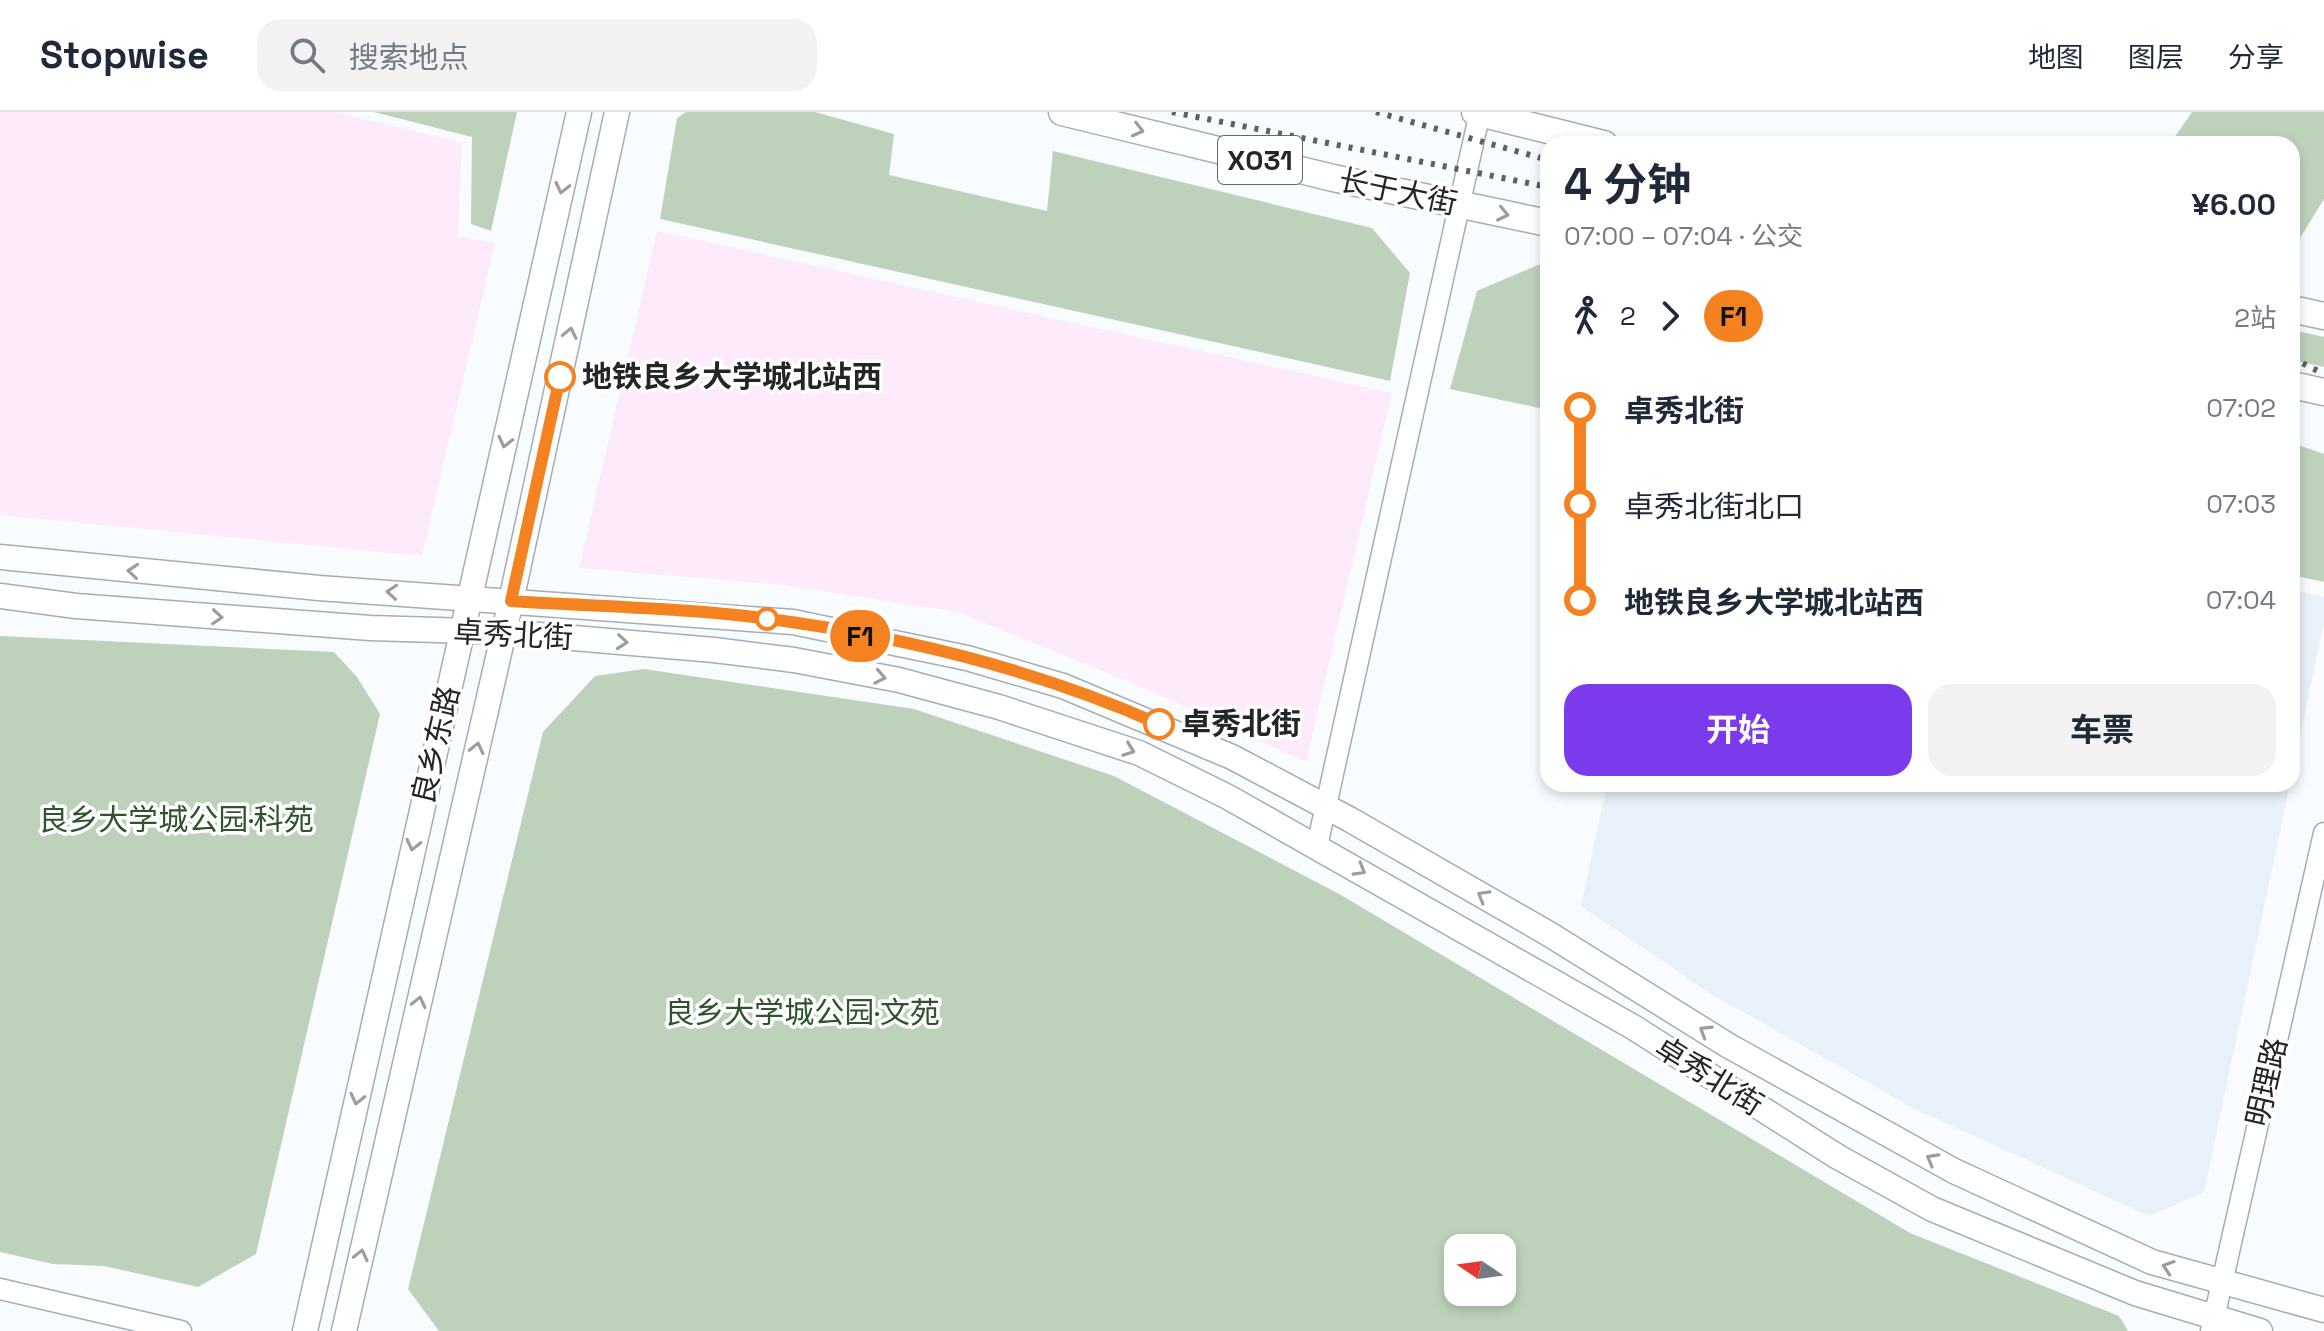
<!DOCTYPE html>
<html lang="zh">
<meta charset="utf-8">
<style>
body{margin:0;font-family:"Space Grotesk","Noto Sans SC",sans-serif;background:#f2f2f3;color:#1f2937;height:100vh;display:flex;flex-direction:column;font-size:30px;white-space:nowrap}
*{box-sizing:border-box;margin:0}
p{font-size:26px;color:#747a83}
.icon{flex:none;width:44px;height:44px;fill:none;stroke:currentColor;stroke-width:2;stroke-linecap:round;stroke-linejoin:round}
.map{position:relative;flex:1;overflow:hidden}
.details{position:absolute;left:1540px;top:24px;width:760px;height:656px;display:flex;flex-direction:column;background:#fff;border-radius:24px;box-shadow:0 4px 12px #0003}
.details>*{flex:none}
.badge{padding:0 16px;border-radius:26px;font-size:28px;line-height:52px}
.needle{width:52px;rotate:283deg}
.buttons{position:absolute;left:1444px;top:1122px;display:grid;gap:16px}
.buttons a{display:grid;place-items:center;width:72px;height:72px;border-radius:16px;background:#fff;box-shadow:0 4px 12px #0003;font-size:40px}
.map>.badge{position:absolute;translate:-50% -50%;box-shadow:0 0 0 4px #fff}
.legs{display:flex;align-items:center;gap:12px;height:88px;padding:0 24px;font-size:26px}
.legs p{margin-inline-start:auto}
.overview{display:flex;align-items:center;justify-content:space-between;height:136px;padding:0 24px}
h1{font-size:44px;font-weight:700;line-height:60px}
.button{display:flex;gap:16px;margin-top:auto;padding:16px 24px}
.button a{flex:1;height:92px;border-radius:24px;background:#7c3aed;color:#fff;font-size:32px;font-weight:700;line-height:92px;text-align:center}
.button a+a{background:#f2f2f3;color:#1f2937}
ul{padding:0 24px;list-style:none}
li{display:flex;align-items:center;gap:28px;height:96px;font-size:30px}
li i{display:grid;place-items:center;width:12px;height:100%;margin:0 10px;background:currentColor}
li i::after{content:'';width:20px;height:20px;margin:-10px;border:6px solid;border-radius:50%;background:#fff}
li p{margin-inline-start:auto}
li:first-child i{background:linear-gradient(#0000 50%,currentColor 0)}
li:last-child i{background:linear-gradient(currentColor 50%,#0000 0)}
header{display:flex;align-items:center;gap:48px;box-sizing:border-box;height:112px;padding:0 40px;background:#fff;border-bottom:2px solid #e0e1e3}
header strong{font-size:38px}
nav{display:flex;gap:44px;margin-inline-start:auto;font-size:28px}
.search{width:560px;height:72px;background:#f2f2f3;display:flex;align-items:center;gap:20px;box-sizing:border-box;padding:0 28px;border-radius:24px;color:#747a83;font-size:30px}
.map>svg:first-child{display:block}
.commercial{fill:#fdebfc}
.built{fill:#e8f1f9}
.green{fill:#bed2bb;fill-rule:evenodd}
.lines{fill:none;stroke-linecap:round;stroke-linejoin:round}
.tertiary-casing{stroke:#a4adb4;stroke-width:23}
.secondary-casing{stroke:#a4adb4;stroke-width:27}
.primary-casing{stroke:#a4adb4;stroke-width:29}
.tertiary{stroke:#fff;stroke-width:20}
.secondary{stroke:#fff;stroke-width:24}
.primary{stroke:#fff;stroke-width:26}
.rail{stroke:#5e6164;stroke-width:6;stroke-dasharray:4 8;stroke-linecap:butt}
.oneway{stroke:#9c9d9f}
.line-1-casing{stroke:#fff;stroke-width:18}
.line-1{stroke:#f58220;stroke-width:12}
.stop-1-dot{fill:#fff;stroke:#f58220;stroke-width:4}
.labels{text-anchor:middle;stroke-width:7;stroke-linejoin:round;paint-order:stroke}
.shield{fill:#fff;stroke:#656769;stroke-width:2}
.shield-label{font-size:28px;font-weight:bold;fill:#232629}
.street-label{font-size:30px;fill:#232629;stroke:#fff}
.stop-label{font-size:30px;font-weight:bold;fill:#232629;stroke:#fff;text-anchor:start}
.park-label{font-size:30px;fill:#30522c;stroke:#fff}
</style>
<header>
<strong>Stopwise</strong>
<div class="search"><svg class="icon" aria-label="search" viewBox="0 0 24 24"><circle cx="10" cy="10" r="6"/><path d="M15 15l6 6"/></svg>搜索地点</div>
<nav><a>地图</a><a>图层</a><a>分享</a></nav>
</header>
<div class="map">
<svg width="2324" height="1219" viewBox="0 0 2324 1219">
<rect width="100%" height="100%" fill="#f8fcff"/>
<g class="commercial">
<path d="M0,0H335L462,31L458,124L495,131L422,444L0,403Z"/>
<path d="M657,119L1392,281L1306,650L1146,577L958,500L782,473L579,456Z"/>
</g>
<g class="built">
<path d="M2292,478L2324,485V510L2292,661Z"/>
<path d="M1607,672H2290L2204,1080L2149,1104L1913,996L1711,882L1581,794Z"/>
</g>
<g class="green">
<path d="M374,0H517L491,119L471,112L472,25Z"/>
<path d="M686,0H815L894,22L889,63L1047,99L1053,39L1372,116L1410,161L1390,269L660,107L677,6Z"/>
<path d="M2192,0H2324V87L2297,131L2292,130V32H2170Z"/>
<path d="M1538,153L1548,155V298L1450,277L1477,179Z"/>
<path d="M2292,218L2324,225V255L2292,248Z"/>
<path d="M2292,331L2324,342V470L2292,463Z"/>
<path d="M0,524L334,540L357,565L380,602L256,1142L198,1175L104,1154L53,1152L0,1140Z"/>
<path d="M644,557L914,597L1114,664L1341,783L1910,1121L2119,1204L2128,1219H439L408,1177L543,620L595,564ZM1458,1136H1502V1180H1458Z"/>
</g>
<g class="lines">
<defs>
<g id="tertiary">
<path d="M1317,734L1480,0"/>
<path d="M0,1177L181,1219"/>
<path d="M2211,1219L2324,721"/>
</g>
<g id="secondary">
<path d="M0,445L319,476L793,510L967,546L1063,574L1232,645L1349,707L1549,822L1729,934L1954,1059L2152,1150L2324,1198"/>
<path d="M0,484L76,494L370,516L504,520L714,538L794,548L899,568L999,595L1139,641L1228,685L1633,915L1838,1045L1932,1097L2135,1181L2260,1219"/>
<path d="M305,1219L579,0"/>
<path d="M344,1219L511,489L617,0"/>
</g>
<g id="primary">
<path d="M1062,0L1333,66L1548,111"/>
<path d="M1475,0L1604,32"/>
<path d="M2292,197L2324,204"/>
<path d="M2292,273L2324,280"/>
</g>
</defs>
<use href="#tertiary" class="tertiary-casing"/>
<use href="#secondary" class="secondary-casing"/>
<use href="#primary" class="primary-casing"/>
<use href="#tertiary" class="tertiary"/>
<use href="#secondary" class="secondary"/>
<use href="#primary" class="primary"/>
<g class="rail">
<path d="M1172,0L1548,75"/>
<path d="M1376,0L1548,48"/>
<path d="M2292,246L2324,262"/>
</g>
</g>
<defs><path id="oneway-chevron" d="M-2-3.5L2.5 0L-2 3.5" fill="none" stroke-width="1.6" stroke-linecap="round" stroke-linejoin="round" transform="scale(2)"/></defs>
<g class="oneway">
<use href="#oneway-chevron" transform="translate(1138 18) rotate(14)"/>
<use href="#oneway-chevron" transform="translate(562 76) rotate(103)"/>
<use href="#oneway-chevron" transform="translate(1503 102) rotate(12)"/>
<use href="#oneway-chevron" transform="translate(570 221) rotate(-78)"/>
<use href="#oneway-chevron" transform="translate(505 330) rotate(103)"/>
<use href="#oneway-chevron" transform="translate(133 459) rotate(-175)"/>
<use href="#oneway-chevron" transform="translate(392 480) rotate(-176)"/>
<use href="#oneway-chevron" transform="translate(217 505) rotate(4)"/>
<use href="#oneway-chevron" transform="translate(622 530) rotate(5)"/>
<use href="#oneway-chevron" transform="translate(880 565) rotate(11)"/>
<use href="#oneway-chevron" transform="translate(477 636) rotate(-77)"/>
<use href="#oneway-chevron" transform="translate(1129 638) rotate(20)"/>
<use href="#oneway-chevron" transform="translate(413 733) rotate(103)"/>
<use href="#oneway-chevron" transform="translate(1360 758) rotate(30)"/>
<use href="#oneway-chevron" transform="translate(1483 784) rotate(-150)"/>
<use href="#oneway-chevron" transform="translate(419 890) rotate(-77)"/>
<use href="#oneway-chevron" transform="translate(1705 919) rotate(-148)"/>
<use href="#oneway-chevron" transform="translate(357 987) rotate(103)"/>
<use href="#oneway-chevron" transform="translate(1932 1047) rotate(-151)"/>
<use href="#oneway-chevron" transform="translate(361 1143) rotate(-77)"/>
<use href="#oneway-chevron" transform="translate(2168 1155) rotate(-162)"/>
</g>
<g class="lines">
<defs>
<path id="line-1" d="M560,265L511,489C604,495 699,496 791,510C916,528 1044,561 1159,612"/>
</defs>
<use href="#line-1" class="line-1-casing"/>
<use href="#line-1" class="line-1"/>
</g>
<g class="stop-1-dot">
<circle cx="560" cy="265" r="14"/>
<circle cx="767" cy="507" r="10"/>
<circle cx="1159" cy="612" r="14"/>
</g>
<g class="labels">
<rect class="shield" x="1218" y="24" width="84" height="48" rx="6"/>
<g class="shield-label">
<text x="1260" y="58">X031</text>
</g>
<g class="street-label">
<text transform="translate(1398 80) rotate(12)" y="10">长于大街</text>
<text transform="translate(513 523) rotate(3)" y="10">卓秀北街</text>
<text transform="translate(436 633) rotate(-77)" y="10">良乡东路</text>
<text transform="translate(1709 964) rotate(32)" y="10">卓秀北街</text>
<text transform="translate(2267 970) rotate(-77)" y="10">明理路</text>
</g>
<g class="stop-label">
<text x="582" y="275">地铁良乡大学城北站西</text>
<text x="1181" y="622">卓秀北街</text>
</g>
<g class="park-label">
<text x="176" y="718">良乡大学城公园·科苑</text>
<text x="802" y="911">良乡大学城公园·文苑</text>
</g>
</g>
</svg>
<div class="buttons">
<a><svg class="needle" viewBox="-14 -14 28 28"><path d="M0-13l5 13h-10z" fill="#e53935"/><path d="M0 13l5-13h-10z" fill="#747a83"/></svg></a>
</div>
<b class="badge" style="left:860px;top:524px;background:#f58220;color:#111">F1</b>
<section class="details">
<div class="overview"><div><h1>4 分钟</h1><p>07:00 – 07:04 · 公交</p></div><b>¥6.00</b></div>
<div class="legs"><svg class="icon" aria-label="walk" viewBox="0 0 24 24"><circle cx="13" cy="4" r="2"/><path d="M13 8l-2 6 4 7M11 14l-3 7M7 12l3-4h3l4 4"/></svg>2<svg class="icon" aria-label="forward" viewBox="0 0 24 24"><path d="M9 5l7 7-7 7"/></svg><b class="badge" style="background:#f58220;color:#111">F1</b><p>2站</p></div>
<ul>
<li><i style="color:#f58220"></i><b>卓秀北街</b><p>07:02</p></li>
<li><i style="color:#f58220"></i><span>卓秀北街北口</span><p>07:03</p></li>
<li><i style="color:#f58220"></i><b>地铁良乡大学城北站西</b><p>07:04</p></li>
</ul>
<div class="button"><a>开始</a><a>车票</a></div>
</section>
</div>
